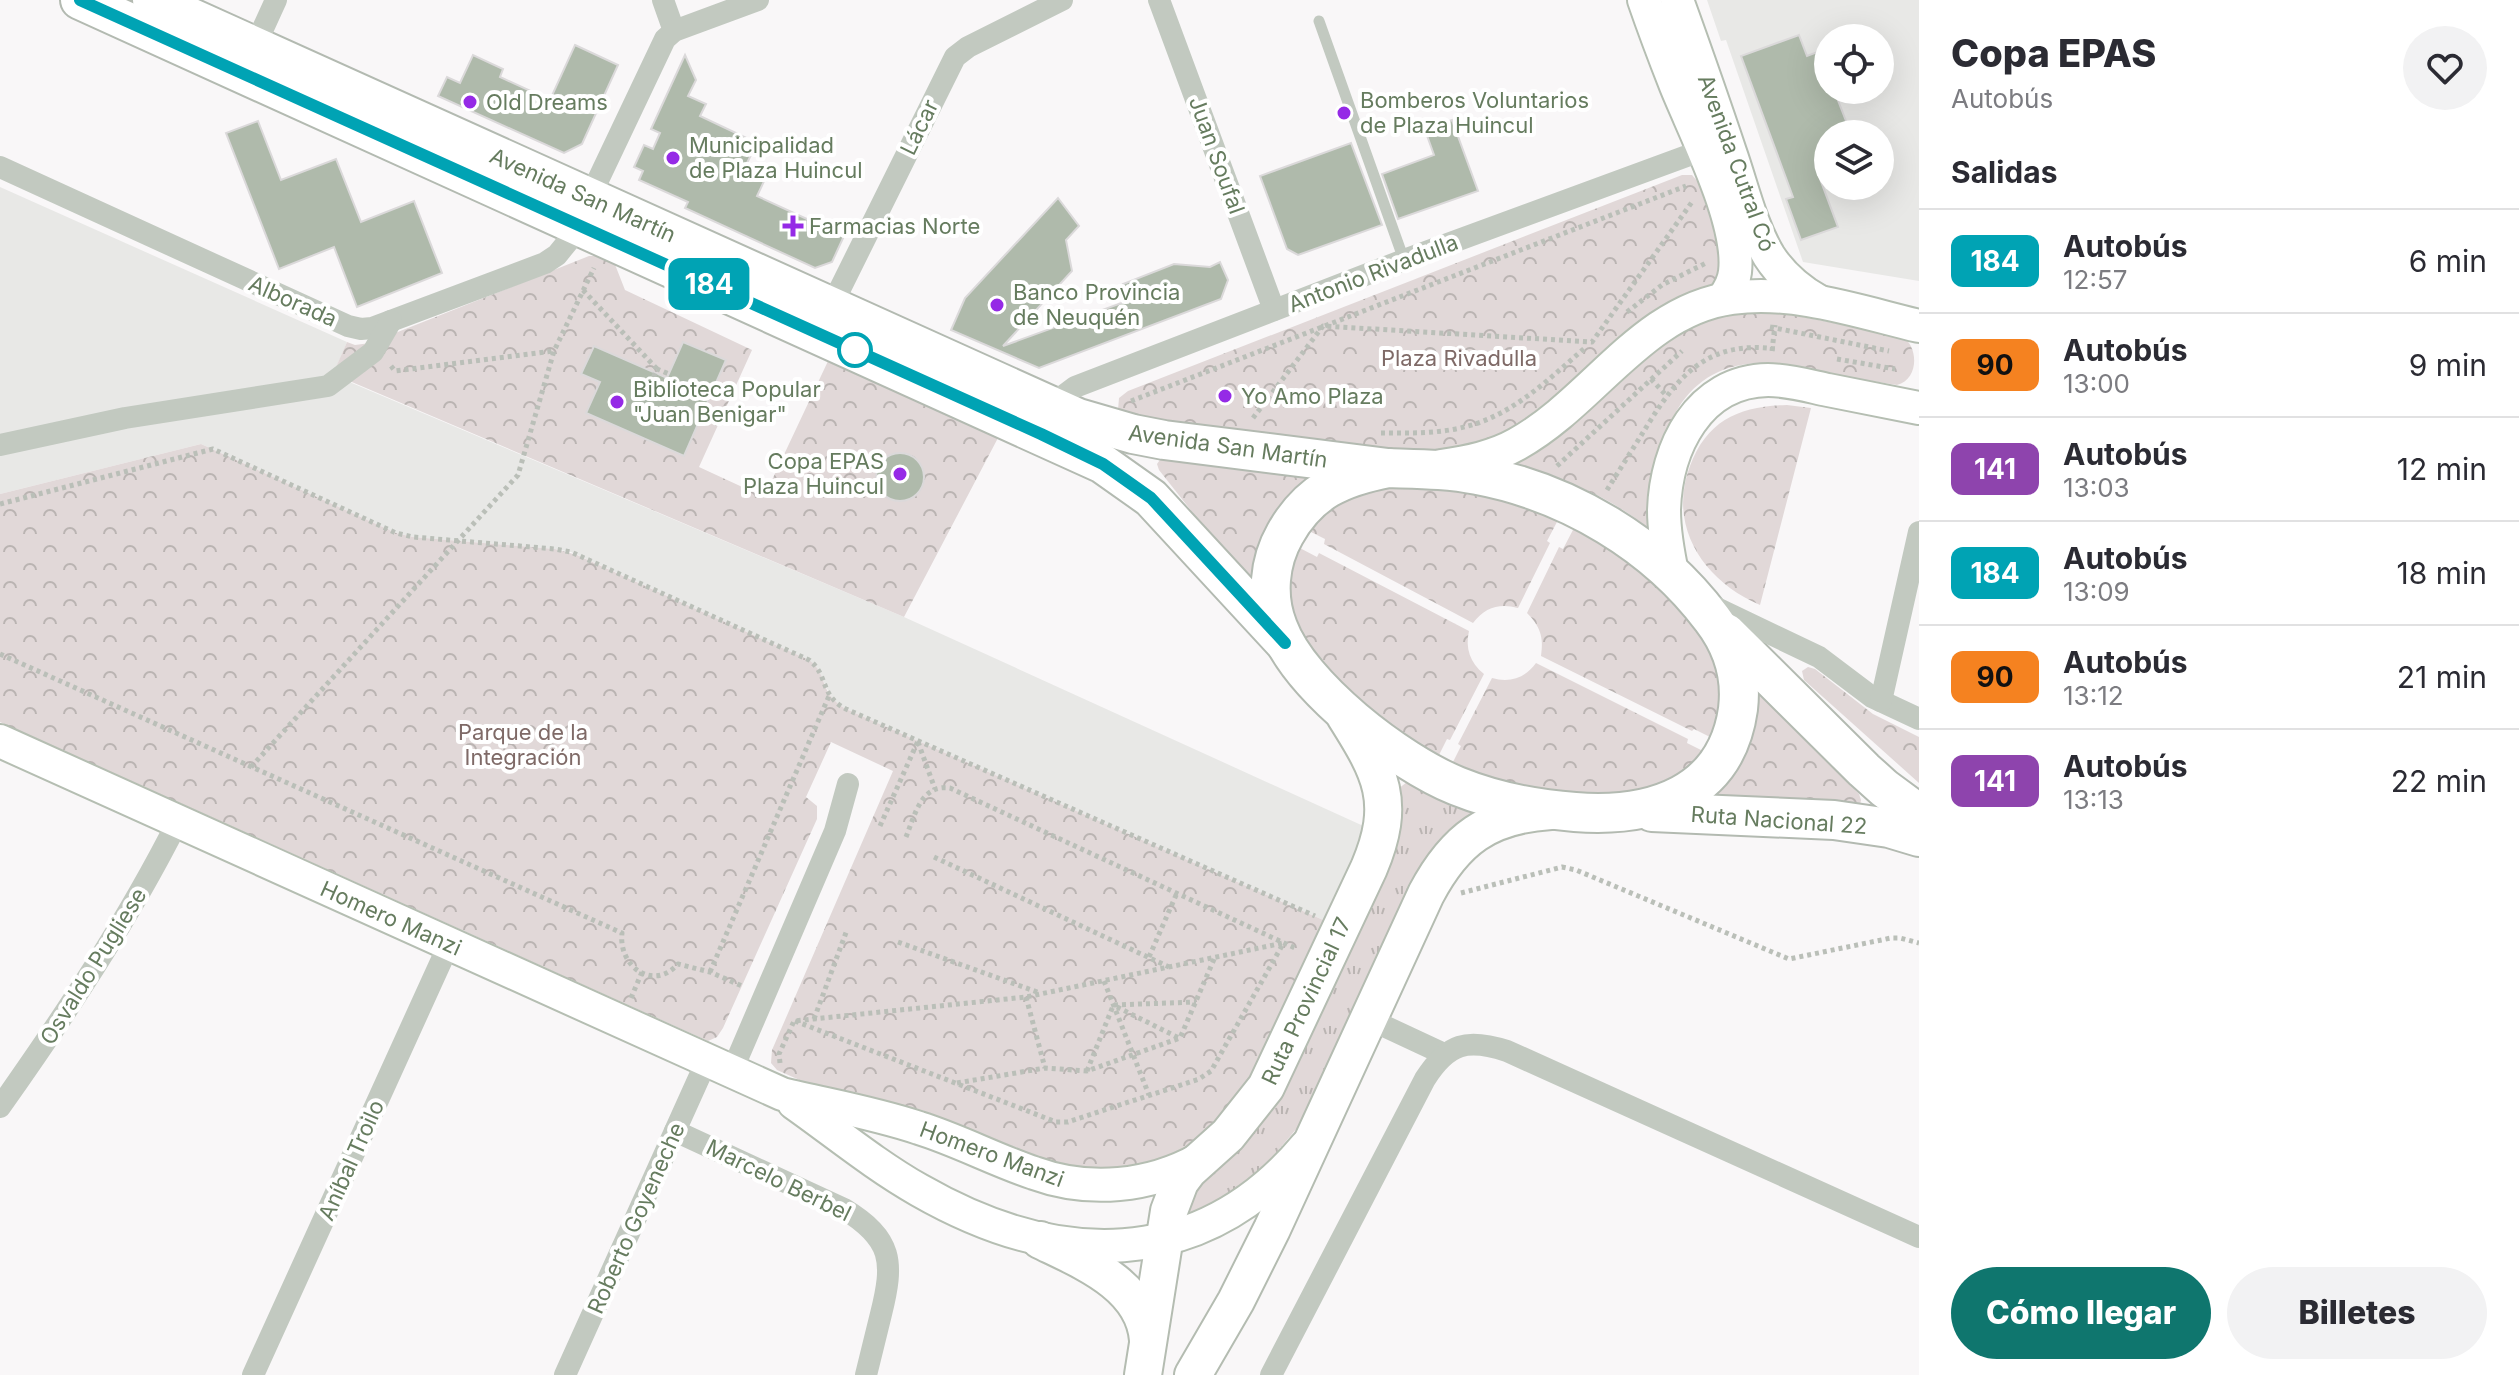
<!DOCTYPE html>
<html lang="es">
<meta charset="utf-8">
<style>
body{margin:0;font-family:Inter,sans-serif;background:#f2f2f3;color:#2b2b33;height:100vh;display:flex;flex-direction:column;font-size:30px;white-space:nowrap}
*{box-sizing:border-box;margin:0}
p{font-size:26px;color:#7c7c81}
.icon{flex:none;width:44px;height:44px;fill:none;stroke:currentColor;stroke-width:2;stroke-linecap:round;stroke-linejoin:round}
.map{position:relative;flex:1;overflow:hidden}
.panel{display:flex;flex-direction:column;background:#fff;width:600px}
.panel>*{flex:none}
.badge{padding:0 16px;border-radius:12px;font-size:28px;line-height:52px}
.tools{position:absolute;left:1814px;top:24px;display:grid;gap:16px}
.tools a{display:grid;place-items:center;width:80px;height:80px;border-radius:50%;background:#fff;box-shadow:0 8px 32px #0002;font-size:40px}
.map>.badge{position:absolute;translate:-50% -50%;box-shadow:0 0 0 4px #fff}
h2{padding:0 32px;font-size:30px;line-height:72px}
.round{display:grid;place-items:center;flex:none;width:84px;height:84px;border-radius:42px;background:#f2f2f3}
.headline{display:flex;align-items:center;justify-content:space-between;height:136px;padding:0 32px}
h1{font-size:38px;font-weight:800;line-height:60px}
.primary-button{display:flex;gap:16px;margin-top:auto;padding:16px 32px}
.primary-button a{flex:1;height:92px;border-radius:48px;background:#0f766e;color:#fff;font-size:32px;font-weight:800;line-height:92px;text-align:center}
.primary-button a+a{background:#f2f2f3;color:#2b2b33}
ul{padding:0;list-style:none}
li{display:flex;align-items:center;gap:24px;height:104px;padding:0 32px;border-top:2px solid #e1e1e2}
li div{flex:1}
li b{display:block;font-size:30px}
li em{font-style:normal}
li .badge{min-width:88px;font-weight:700;text-align:center}
main{display:flex;flex:1;min-height:0}
.map>svg:first-child{display:block}
.built{fill:#e8e8e6;fill-rule:evenodd}
.grass{fill:url(#grass-tufts)}
.park{fill:url(#park-crowns)}
.building{fill:#afbaab;stroke:#dbd9da;stroke-width:2}
.lines{fill:none;stroke-linecap:round;stroke-linejoin:round}
.secondary-casing{stroke:#b5beb2;stroke-width:36}
.primary-casing{stroke:#b4bcb1;stroke-width:40}
.trunk-casing{stroke:#b3bab1;stroke-width:42}
.path{stroke:#babfb8;stroke-width:5;stroke-dasharray:4 4;stroke-linecap:butt}
.service{stroke:#c2c9c0;stroke-width:11}
.minor{stroke:#c2c9c0;stroke-width:22}
.secondary{stroke:#fff;stroke-width:32}
.primary{stroke:#fff;stroke-width:36}
.trunk{stroke:#fff;stroke-width:38}
.line-casing{stroke:#fff;stroke-width:18}
.line{stroke:#00a3b4;stroke-width:12}
.poi-dot{fill:#952ae6;stroke:#fff;stroke-width:3}
.stop-dot{fill:#fff;stroke:#00a3b4;stroke-width:4}
.labels{text-anchor:middle;stroke-width:8;stroke-linejoin:round;paint-order:stroke}
.poi-label{font-size:22px;fill:#667c5f;stroke:#fff;text-anchor:start}
.street-label{font-size:22px;fill:#667c5f;stroke:#fff}
.park-label{font-size:22px;fill:#7f6a67;stroke:#fff}
</style>
<main>
<div class="map">
<svg width="1919" height="1375" viewBox="0 0 1919 1375">
<defs>
<pattern id="grass-tufts" width="24" height="20" patternUnits="userSpaceOnUse" patternTransform="scale(2)"><rect width="24" height="20" fill="#e1d8d8"/><path d="M3 7l-1-3M5 7V3M7 7l1-3M15 17l-1-3M17 17v-4M19 17l1-3" fill="none" stroke="#bab4b2"/></pattern>
<pattern id="park-crowns" width="20" height="18" patternUnits="userSpaceOnUse" patternTransform="scale(2)"><rect width="20" height="18" fill="#e1d8d8"/><path d="M2 6a3 3 0 1 1 6 0M12 15a3 3 0 1 1 6 0" fill="none" stroke="#bab4b2"/></pattern>
</defs>
<rect width="100%" height="100%" fill="#f9f7f8"/>
<g class="built">
<path d="M1707,0H1919V281L1803,262L1726,40L1721,41ZM1828,38H1880V90H1828ZM1828,134H1880V186H1828Z"/>
<path d="M0,187L347,342L333,375L904,617L1370,829L1330,923L846,709L833,701L818,670L802,657L571,552L555,549L413,537L396,533L201,444L0,494Z"/>
</g>
<path class="grass" d="M1407,782L1476,812L1309,1114L1264,1167L1245,1182L1223,1199L1180,1222L1181,1213L1398,789Z"/>
<g class="park">
<path d="M1682,175H1692L1698,182L1727,265L1728,277L1517,429L1456,451L1406,452L1126,417L1118,410L1119,398L1128,391Z"/>
<path d="M589,256H599L614,262L625,290L752,350L699,467L764,497L829,359L999,436L904,617L333,374L347,342L355,345L370,343Z"/>
<path d="M1736,311L1777,312L1902,336C1919,347 1919,379 1897,385L1759,363C1667,367 1656,455 1648,528C1608,495 1558,476 1507,463L1663,343L1711,317Z"/>
<path d="M1787,405L1811,408L1760,605C1704,581 1667,527 1690,466C1707,420 1740,406 1787,405Z"/>
<path d="M201,444L396,533L413,537L555,549L577,555L809,660C829,675 818,693 846,709L1330,923L1247,1095L1183,1152L1148,1167L1071,1171L840,1098L777,1070L771,1063L772,1050L893,771L831,742L806,797L817,806V819L723,1028L717,1037L708,1041L0,722V494Z"/>
<path d="M1162,457L1306,475V481L1257,594L1159,470L1157,464Z"/>
<path d="M1438,485L1517,504L1558,520L1547,541L1550,543L1518,608C1500,603 1485,607 1473,623L1324,544L1325,539L1305,529L1311,520L1362,488Z"/>
<path d="M1574,528L1629,561L1689,610L1724,674L1718,741L1694,729L1692,731L1541,656C1544,637 1540,626 1527,613L1559,547L1563,549Z"/>
<path d="M1296,546L1317,557L1319,553L1469,631C1465,648 1470,663 1484,674L1450,740L1447,739L1438,757C1378,723 1295,663 1287,589C1286,576 1293,559 1296,546Z"/>
<path d="M1536,663L1688,739L1687,743L1711,755L1685,778L1613,797L1531,789L1490,778L1452,764L1461,746L1458,744L1492,678C1510,683 1525,678 1536,663Z"/>
<path d="M1808,667L1815,669L1873,714L1919,737V783L1804,680L1802,671Z"/>
<path d="M1750,679L1859,794L1861,800L1860,805L1712,802L1713,792Z"/>
</g>
<g class="building">
<path d="M1799,35L1807,56L1820,51L1828,72V90H1834L1851,134H1828V173L1819,176L1838,227L1801,240L1786,199L1793,197L1741,56Z"/>
<path d="M575,45L618,65L582,144L564,153L438,96L447,77L460,83L473,55L503,69L500,77L550,100Z"/>
<path d="M685,55L696,80L688,96L706,104L700,116L757,143L746,165L767,175L757,196L844,236L832,262L815,268L685,208L688,202L639,180L643,171L634,167L644,145L653,149L660,133L651,129Z"/>
<path d="M1452,120L1478,191L1398,219L1382,174L1434,155L1425,130Z"/>
<path d="M258,121L281,180L336,159L361,222L414,201L442,273L357,307L334,247L279,269L226,133Z"/>
<path d="M1351,143L1382,225L1298,255L1287,249L1260,176Z"/>
<path d="M1058,198L1079,226L1066,240L1072,271L1003,346L1130,300L1123,284L1174,264L1210,267L1220,262L1228,280L1221,299L1039,368L951,330L965,298Z"/>
<path d="M683,342L726,360L684,456L586,413L600,382L581,374L594,346L667,378Z"/>
<circle cx="900" cy="477" r="24"/>
</g>
<g class="lines">
<defs>
<g id="secondary">
<path d="M1644,0C1654,29 1665,58 1676,86C1695,133 1741,222 1735,272C1734,282 1729,291 1723,299"/>
<path d="M1677,0C1695,50 1713,101 1730,152C1742,186 1750,224 1769,256C1782,276 1797,289 1818,301"/>
<path d="M1441,466C1468,462 1494,457 1517,444C1593,402 1642,310 1732,298C1794,289 1860,312 1919,326"/>
<path d="M1673,577C1668,554 1664,532 1664,510C1666,448 1698,381 1768,380C1788,380 1809,386 1828,390C1859,396 1889,402 1919,408"/>
<path d="M0,741L782,1094C827,1105 875,1113 919,1128C958,1140 995,1160 1034,1173C1089,1193 1150,1187 1200,1159"/>
<path d="M794,1103C835,1132 875,1165 919,1190C1055,1268 1199,1274 1306,1146"/>
</g>
<g id="primary">
<path d="M1040,1240C1083,1261 1144,1285 1148,1340"/>
<path d="M1143,1375L1169,1211L1180,1182L1189,1170L1228,1135L1266,1087L1369,868C1397,802 1381,773 1345,716"/>
<path d="M1193,1375L1236,1301L1272,1229L1426,894C1455,839 1488,815 1551,811"/>
</g>
<g id="trunk">
<path d="M80,0L1103,464L1151,498L1285,643"/>
<path d="M152,0L1078,418L1133,434L1164,440L1388,468"/>
<path d="M1388,468C1418,469 1448,469 1477,475C1568,492 1656,544 1712,619C1732,645 1742,676 1738,709C1726,795 1652,818 1575,812C1535,809 1494,801 1457,786C1398,762 1300,687 1278,627C1266,597 1269,562 1285,534C1309,491 1341,477 1388,468Z"/>
<path d="M1726,633L1864,770L1884,788L1919,814"/>
<path d="M1652,812L1834,820L1889,828L1919,837"/>
</g>
</defs>
<use href="#secondary" class="secondary-casing"/>
<use href="#primary" class="primary-casing"/>
<use href="#trunk" class="trunk-casing"/>
<g class="path">
<path d="M583,290L657,369"/>
<path d="M1627,312L1662,285L1706,263"/>
<path d="M1770,327L1889,351"/>
<path d="M1772,351L1775,325"/>
<path d="M1837,359L1895,369"/>
<path d="M391,366L395,371L554,351"/>
<path d="M1651,379L1666,395"/>
<path d="M638,383L649,388L657,369L669,374"/>
<path d="M1131,401L1686,186"/>
<path d="M1253,418L1323,326L1592,342L1692,202"/>
<path d="M1381,433C1410,433 1440,434 1468,426C1514,414 1550,378 1586,347"/>
<path d="M1557,466L1682,351"/>
<path d="M1607,490C1620,469 1634,447 1647,426C1679,374 1709,340 1776,349"/>
<path d="M0,504L213,449L396,533L413,537L555,549L571,552L809,660C829,675 819,695 846,709L1315,916"/>
<path d="M0,654L622,933C618,966 653,992 678,964L710,972L742,986"/>
<path d="M918,742L935,789"/>
<path d="M251,767L518,475L554,351L594,268"/>
<path d="M880,826L918,741"/>
<path d="M906,837C915,815 921,784 950,788L1297,949"/>
<path d="M934,857L1169,967"/>
<path d="M1461,893L1562,867L1576,870L1789,959L1891,938H1900L1919,943"/>
<path d="M898,942L1040,993"/>
<path d="M1149,957L1177,893"/>
<path d="M710,972L829,696"/>
<path d="M1104,981L1149,1095"/>
<path d="M1026,997L1045,1068"/>
<path d="M631,998L642,972"/>
<path d="M1114,1005L1196,1002"/>
<path d="M1117,1007L1179,1038"/>
<path d="M814,1019L847,930"/>
<path d="M795,1021L1056,1122H1068L1199,1079L1211,1071L1283,944"/>
<path d="M780,1063L779,1054L794,1021L1026,997L1283,943"/>
<path d="M1087,1071L1113,1006"/>
<path d="M957,1083L1045,1068L1087,1071L1180,1038L1215,957"/>
</g>
<path class="service" d="M1319,21L1404,260"/>
<g class="minor">
<path d="M663,0L674,31"/>
<path d="M1159,0L1274,310"/>
<path d="M250,57L276,0"/>
<path d="M0,167L348,326L361,329L372,328L545,263L557,255L570,239L665,39L674,31L758,0"/>
<path d="M831,307L955,57L968,47L1062,0"/>
<path d="M1050,415L1059,399L1075,387L1404,260L1714,146"/>
<path d="M0,445L125,418L328,386L373,352L391,321"/>
<path d="M1710,605L1819,657L1872,697L1919,719"/>
<path d="M1881,701L1919,532"/>
<path d="M1369,1019L1444,1054"/>
<path d="M732,1071L835,831L848,784"/>
<path d="M0,1107C65,1015 127,922 178,821"/>
<path d="M675,1131L844,1209C893,1239 894,1262 881,1314C876,1334 871,1355 866,1375"/>
<path d="M253,1375L449,944"/>
<path d="M565,1375L707,1060"/>
<path d="M1271,1375L1425,1079C1448,1043 1467,1038 1507,1051L1919,1237"/>
</g>
<use href="#secondary" class="secondary"/>
<use href="#primary" class="primary"/>
<use href="#trunk" class="trunk"/>
</g>
<g class="lines">
<defs>
<path id="line" d="M80,0L1041,434L1103,464L1151,498L1285,643"/>
</defs>
<use href="#line" class="line-casing"/>
<use href="#line" class="line"/>
</g>
<g class="poi-dot">
<circle cx="470" cy="102" r="8"/>
<circle cx="1344" cy="113" r="8"/>
<circle cx="673" cy="158" r="8"/>
<path d="M789 214h8v8h8v8h-8v8h-8v-8h-8v-8h8z"/>
<circle cx="997" cy="305" r="8"/>
<circle cx="1225" cy="396" r="8"/>
<circle cx="617" cy="402" r="8"/>
<circle cx="900" cy="474" r="8"/>
</g>
<circle class="stop-dot" cx="855" cy="350" r="16"/>
<g class="labels">
<g class="poi-label">
<text x="1360" y="108">Bomberos Voluntarios<tspan x="1360" dy="25">de Plaza Huincul</tspan></text>
<text x="486" y="110">Old Dreams</text>
<text x="689" y="153">Municipalidad<tspan x="689" dy="25">de Plaza Huincul</tspan></text>
<text x="809" y="234">Farmacias Norte</text>
<text x="1013" y="300">Banco Provincia<tspan x="1013" dy="25">de Neuquén</tspan></text>
<text x="633" y="397">Biblioteca Popular<tspan x="633" dy="25">"Juan Benigar"</tspan></text>
<text x="1241" y="404">Yo Amo Plaza</text>
<text x="884" y="469" text-anchor="end">Copa EPAS<tspan x="884" dy="25">Plaza Huincul</tspan></text>
</g>
<g class="street-label">
<text transform="translate(919 127) rotate(-64)" y="8">Lácar</text>
<text transform="translate(1217 155) rotate(70)" y="8">Juan Soufal</text>
<text transform="translate(1737 163) rotate(70)" y="8">Avenida Cutral Có</text>
<text transform="translate(583 195) rotate(24)" y="8">Avenida San Martín</text>
<text transform="translate(1373 273) rotate(-21)" y="8">Antonio Rivadulla</text>
<text transform="translate(293 301) rotate(24)" y="8">Alborada</text>
<text transform="translate(1228 446) rotate(8)" y="8">Avenida San Martín</text>
<text transform="translate(1779 820) rotate(4)" y="8">Ruta Nacional 22</text>
<text transform="translate(391 918) rotate(24)" y="8">Homero Manzi</text>
<text transform="translate(93 966) rotate(-58)" y="8">Osvaldo Pugliese</text>
<text transform="translate(1306 1001) rotate(-65)" y="8">Ruta Provincial 17</text>
<text transform="translate(992 1154) rotate(20)" y="8">Homero Manzi</text>
<text transform="translate(351 1160) rotate(-66)" y="8">Aníbal Troilo</text>
<text transform="translate(779 1180) rotate(26)" y="8">Marcelo Berbel</text>
<text transform="translate(636 1218) rotate(-66)" y="8">Roberto Goyeneche</text>
</g>
<g class="park-label">
<text x="1459" y="366">Plaza Rivadulla</text>
<text x="523" y="740">Parque de la<tspan x="523" dy="25">Integración</tspan></text>
</g>
</g>
</svg>
<div class="tools">
<a><svg class="icon" aria-label="locate" viewBox="0 0 24 24"><circle cx="12" cy="12" r="6"/><path d="M12 2v4M12 18v4M2 12h4M18 12h4"/></svg></a>
<a><svg class="icon" aria-label="layers" viewBox="0 0 24 24"><path d="M12 4l9 5-9 5-9-5zM3 14l9 5 9-5"/></svg></a>
</div>
<b class="badge" style="left:709px;top:284px;background:#00a3b4;color:#fff">184</b>
</div>
<section class="panel">
<div class="headline"><div><h1>Copa EPAS</h1><p>Autobús</p></div><a class="round"><svg class="icon" aria-label="heart" viewBox="0 0 24 24"><path d="M12 20l-8-8c-3-5 5-10 8-4 3-6 11-1 8 4z"/></svg></a></div>
<h2>Salidas</h2>
<ul>
<li><span class="badge" style="background:#00a3b4;color:#fff">184</span><div><b>Autobús</b><p>12:57</p></div><em>6 min</em></li>
<li><span class="badge" style="background:#f58220;color:#111">90</span><div><b>Autobús</b><p>13:00</p></div><em>9 min</em></li>
<li><span class="badge" style="background:#8e44ad;color:#fff">141</span><div><b>Autobús</b><p>13:03</p></div><em>12 min</em></li>
<li><span class="badge" style="background:#00a3b4;color:#fff">184</span><div><b>Autobús</b><p>13:09</p></div><em>18 min</em></li>
<li><span class="badge" style="background:#f58220;color:#111">90</span><div><b>Autobús</b><p>13:12</p></div><em>21 min</em></li>
<li><span class="badge" style="background:#8e44ad;color:#fff">141</span><div><b>Autobús</b><p>13:13</p></div><em>22 min</em></li>
</ul>
<div class="primary-button"><a>Cómo llegar</a><a>Billetes</a></div>
</section>
</main>
